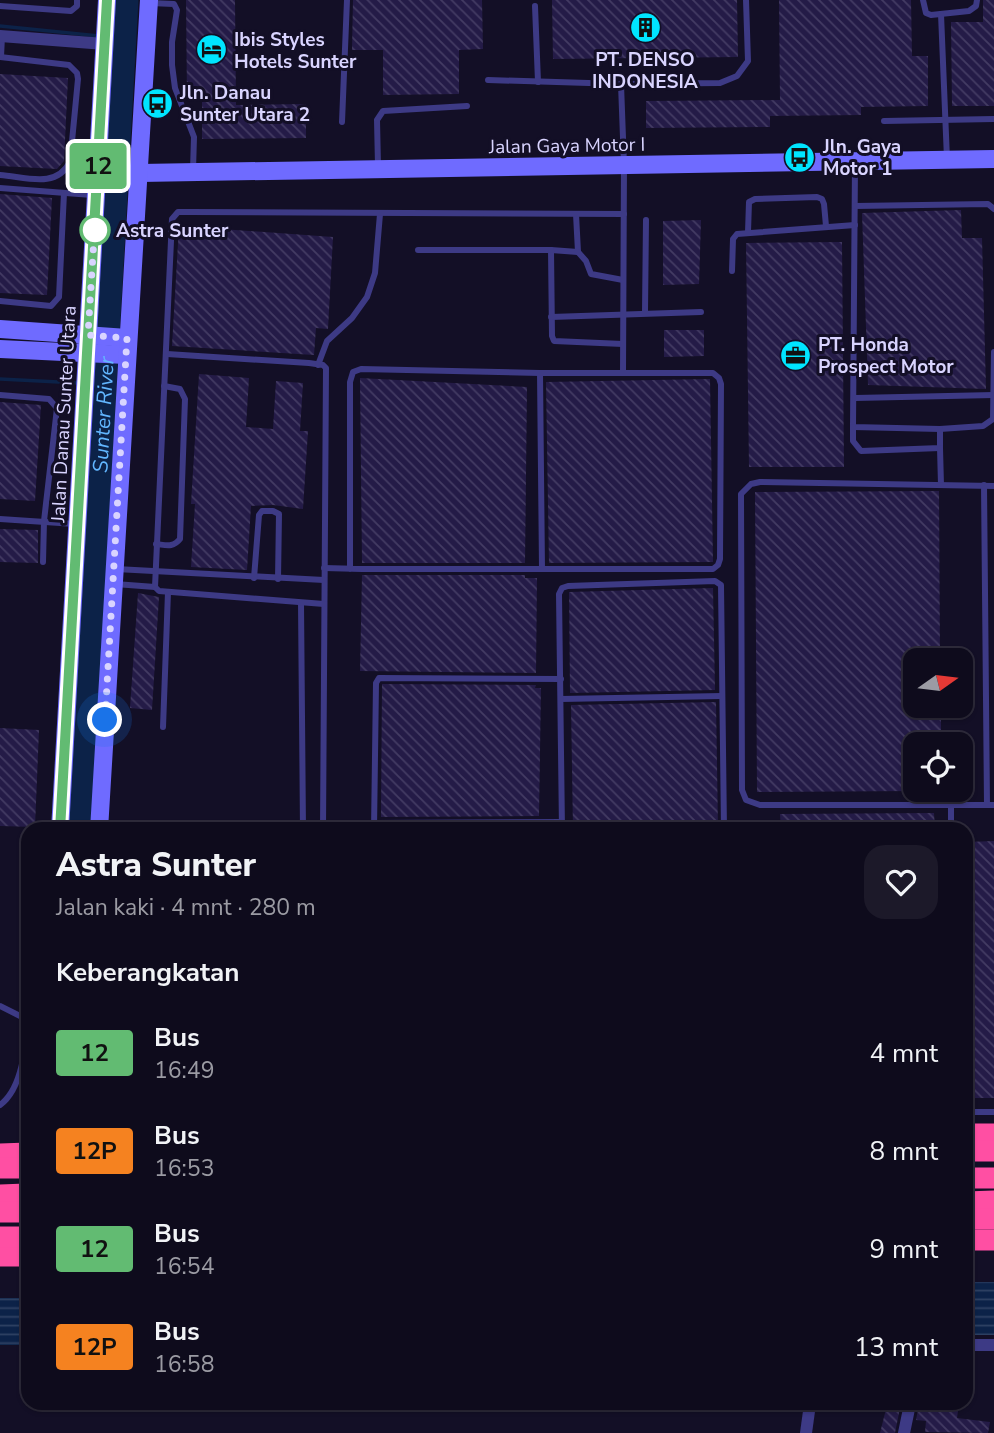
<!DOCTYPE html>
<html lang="id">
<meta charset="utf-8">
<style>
body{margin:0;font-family:"Nunito Sans",sans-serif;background:#1c1929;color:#f1f3f6;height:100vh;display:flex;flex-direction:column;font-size:26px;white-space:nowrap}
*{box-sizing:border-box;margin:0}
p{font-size:23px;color:#9b9ba3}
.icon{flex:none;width:38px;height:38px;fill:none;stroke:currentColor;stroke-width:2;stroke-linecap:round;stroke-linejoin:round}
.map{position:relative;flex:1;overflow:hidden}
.drawer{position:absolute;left:21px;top:822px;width:952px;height:588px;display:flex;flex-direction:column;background:#0e0b1c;border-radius:21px;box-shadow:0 2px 5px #0004,0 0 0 2px #2e2b3b}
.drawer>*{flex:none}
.badge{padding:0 14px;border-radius:5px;font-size:24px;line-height:46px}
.needle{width:46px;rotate:76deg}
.controls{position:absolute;left:903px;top:648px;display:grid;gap:14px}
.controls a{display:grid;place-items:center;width:70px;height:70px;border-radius:14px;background:#0e0b1c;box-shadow:0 2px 5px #0004,0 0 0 2px #2e2b3b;font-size:35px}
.you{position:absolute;width:35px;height:35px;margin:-18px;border:5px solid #fff;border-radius:50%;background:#1a73e8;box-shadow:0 0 0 10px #1a73e833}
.map>.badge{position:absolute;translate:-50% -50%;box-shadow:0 0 0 4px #fff}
h2{padding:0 35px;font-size:26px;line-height:63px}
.round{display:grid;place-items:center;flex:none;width:74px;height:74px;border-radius:21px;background:#1c1929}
.summary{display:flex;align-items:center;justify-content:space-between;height:119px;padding:0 35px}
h1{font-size:33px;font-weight:800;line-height:52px}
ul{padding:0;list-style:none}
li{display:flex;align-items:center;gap:21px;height:98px;padding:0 35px}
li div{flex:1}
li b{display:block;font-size:26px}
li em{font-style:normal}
li .badge{min-width:77px;font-weight:700;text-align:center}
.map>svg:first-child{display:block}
.water{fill:url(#water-rules)}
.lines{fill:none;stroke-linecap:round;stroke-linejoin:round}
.stream{stroke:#0c2248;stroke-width:3.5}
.river{stroke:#0c2248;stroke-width:23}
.building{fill:url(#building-back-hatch)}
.lane{stroke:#3d3a85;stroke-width:6}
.street{stroke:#3d3a85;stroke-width:12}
.secondary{stroke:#6f6bff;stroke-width:18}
.highway{stroke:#ff4fa3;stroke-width:21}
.highway-bridge{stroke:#ff4fa3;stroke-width:21}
.line-casing{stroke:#fff;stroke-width:16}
.line{stroke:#62bb72;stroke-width:10}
.walk{stroke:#d9d4ff;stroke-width:7;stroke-dasharray:0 12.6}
.stop-dot{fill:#fff;stroke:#62bb72;stroke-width:3.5}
.labels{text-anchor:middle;stroke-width:6;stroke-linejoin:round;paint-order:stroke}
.poi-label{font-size:19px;font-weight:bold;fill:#d9d4ff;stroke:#130f26;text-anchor:start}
.street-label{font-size:19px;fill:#d9d4ff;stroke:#130f26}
.stop-label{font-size:19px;font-weight:bold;fill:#d9d4ff;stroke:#130f26;text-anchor:start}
.water-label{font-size:21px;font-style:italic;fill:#62b6ff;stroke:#130f26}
</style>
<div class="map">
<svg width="994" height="1433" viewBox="0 0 994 1433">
<defs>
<pattern id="water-rules" width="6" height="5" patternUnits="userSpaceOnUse" patternTransform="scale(1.75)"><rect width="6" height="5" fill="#0c2248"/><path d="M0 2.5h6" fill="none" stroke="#2f4163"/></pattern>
<pattern id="building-back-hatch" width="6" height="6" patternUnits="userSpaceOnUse" patternTransform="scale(1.75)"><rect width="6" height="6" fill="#241b47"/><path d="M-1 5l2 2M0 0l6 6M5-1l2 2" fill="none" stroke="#433b63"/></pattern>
</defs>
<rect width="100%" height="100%" fill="#130f26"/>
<g class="water">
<rect x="966" y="1282" width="28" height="53"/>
<rect x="0" y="1298" width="28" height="47"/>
</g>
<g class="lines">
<g class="stream">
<path d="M0,26L99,36"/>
<path d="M110,37L125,39"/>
<path d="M0,379L78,383"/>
<path d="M89,384L106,385"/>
</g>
<path class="river" id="s1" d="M80,830L127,0"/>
</g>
<g class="building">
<path d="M186,0H235L236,105L306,104V138L202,139V100H187Z"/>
<path d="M353,0H482L483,49L459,50V94L383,95V50H352Z"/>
<path d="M552,0H737L738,57L553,59Z"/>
<path d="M779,0H911L912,56H928V106L861,107V115L770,116V127L646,128V101L780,100Z"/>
<path d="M983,0H994V106H952L951,22H983Z"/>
<path d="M0,74L68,78L64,161L57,169L0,166Z"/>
<path d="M0,194L52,198L47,295L0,293Z"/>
<path d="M961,210L962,238H982L986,389L868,385L862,213Z"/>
<path d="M701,220L699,284L663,285V221Z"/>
<path d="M179,226L333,237L328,329L316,328L314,355L172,346Z"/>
<path d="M842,242L844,467H749L746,243Z"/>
<path d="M664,330H704V356L664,357Z"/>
<path d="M199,374L249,378L246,427L273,429L276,381L303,383L300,431H308L303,509L273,505L251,506L247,570L191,567L195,504H191Z"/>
<path d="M360,378L527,387L525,563H362Z"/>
<path d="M710,379L713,562L549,563L546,382Z"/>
<path d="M0,402L41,405L35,501L0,499Z"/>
<path d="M939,491L940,660H915V705H941V744H915V791L757,792L755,492Z"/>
<path d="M0,529L38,530V563L0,562Z"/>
<path d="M362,575H525V578H537L536,673L360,671Z"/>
<path d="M713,588L715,690L570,693L569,592Z"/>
<path d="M138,593L159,597L152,710L130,708Z"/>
<path d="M382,684L536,685L535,688H541L539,816L381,817Z"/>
<path d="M716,702L718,830H573L571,705Z"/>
<path d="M0,728L39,730L35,827L0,826Z"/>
<path d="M934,813L935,830H781L780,814Z"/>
<path d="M994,841V1098H967L966,842Z"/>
<path d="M919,1404H959L957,1418L990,1422L988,1433L925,1432L926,1421L916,1420Z"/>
<path d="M887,1405L900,1408L895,1433H880Z"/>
</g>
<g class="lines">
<g class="lane">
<path d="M923,0L926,13L931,15L969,11L976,6L977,0"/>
<path d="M150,3L174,4L177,10L172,42V65L175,88L194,137L193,170"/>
<path d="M0,6L71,11L77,6V0"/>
<path d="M535,6L538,82"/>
<path d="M941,14L947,159"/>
<path d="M0,57L69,65L77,73L78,79L70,162C56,189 26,177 0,175"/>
<path d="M1,57L2,36"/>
<path d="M488,80L621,84"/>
<path d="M884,121L994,119"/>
<path d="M342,122L347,0"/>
<path d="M70,162L96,164"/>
<path d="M855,163L853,427L940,429L983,426L993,419L994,352"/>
<path d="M378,166L377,120L383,111L467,106"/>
<path d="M0,188L92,195"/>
<path d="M855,206L988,204L994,209"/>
<path d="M576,214L578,252"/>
<path d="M748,232L749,202L755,199L817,197L822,199L824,204L826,226"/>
<path d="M418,250H551L578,252L586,261L591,274L623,280"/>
<path d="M551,250L552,336L554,341L623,344"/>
<path d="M732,271L733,239L737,234L855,225"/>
<path d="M0,301L51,306L59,297L64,193"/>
<path d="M645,312L646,220"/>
<path d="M551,317L701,312"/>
<path d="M167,354L309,363L323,365L326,368L323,830"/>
<path d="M318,365L327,341L352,318L367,297L375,273L380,214"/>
<path d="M540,373L542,569"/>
<path d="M623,373L624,165L621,84L720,83L737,76L748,61L746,0"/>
<path d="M0,395L49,399L57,408L44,521L43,562"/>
<path d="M855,398L994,395"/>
<path d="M853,427V441L861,451L940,448V429"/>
<path d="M940,448L941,485"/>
<path d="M984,485L987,805"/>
<path d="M994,486L760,482L751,484L741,494L742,790L746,800L760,805H994"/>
<path d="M0,519L75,524"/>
<path d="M156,544C166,545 173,548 180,539L185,399L180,389L164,386"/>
<path d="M324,568L362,569H713L718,565L720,559L721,384L719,378L713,373H540L361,369L353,372L350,382V569"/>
<path d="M116,569L324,580"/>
<path d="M254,578L259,515L262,511H273L279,514L278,579"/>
<path d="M115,584L155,587"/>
<path d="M301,603L303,830"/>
<path d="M324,604L159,591L155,587L172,219L178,212H190L624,214"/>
<path d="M561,699L722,696"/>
<path d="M163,727L168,592"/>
<path d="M951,806V830"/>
<path d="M374,823L562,822"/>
<path d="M374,830L376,683L379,678L561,679"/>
<path d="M562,830L559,594L562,588L568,586L715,581L721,585L724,830"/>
<path d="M0,1006L28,1020"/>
<path d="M0,1105C22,1089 27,1045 26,1019"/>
<path d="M966,1112H994"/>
</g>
<g class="street">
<path d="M0,36L105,44"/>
<path d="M966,1345H994"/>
<path d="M806,1433L810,1404"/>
<path d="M904,1433L910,1404"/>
</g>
<g class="secondary">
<path d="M140,173L994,159"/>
<path d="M0,329L127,338"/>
<path d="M0,349L126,355"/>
<path d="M60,830L107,0"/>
<path d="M99,830L149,0"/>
</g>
<g class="highway">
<path d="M966,1134H994"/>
<path d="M966,1151H994"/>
<path d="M0,1154L28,1153"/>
<path d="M966,1178H994"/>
<path d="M966,1202L994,1201"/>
<path d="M966,1219H994"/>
<path d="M966,1240H994"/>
<path d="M0,1256H28"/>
</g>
<g class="highway-bridge">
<path d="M0,1168H28"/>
<path d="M0,1195L26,1194"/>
<path d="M0,1212H28"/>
<path d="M0,1237H28"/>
</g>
</g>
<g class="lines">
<defs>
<path id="line" d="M60,830L107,0"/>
</defs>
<use href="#line" class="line-casing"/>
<use href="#line" class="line"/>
<path class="walk" d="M95,230V221L88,335L127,338L105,720"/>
</g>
<defs>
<symbol id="building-disc" viewBox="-11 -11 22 22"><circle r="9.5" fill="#00e5ff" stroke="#130f26"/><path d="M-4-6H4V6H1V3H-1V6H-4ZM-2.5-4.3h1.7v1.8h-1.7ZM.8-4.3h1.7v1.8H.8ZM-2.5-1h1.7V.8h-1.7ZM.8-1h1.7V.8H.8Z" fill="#111"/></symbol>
<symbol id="hotel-disc" viewBox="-11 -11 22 22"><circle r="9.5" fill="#00e5ff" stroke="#130f26"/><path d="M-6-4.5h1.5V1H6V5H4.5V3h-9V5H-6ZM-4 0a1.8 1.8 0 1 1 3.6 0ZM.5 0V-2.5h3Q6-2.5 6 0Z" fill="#111"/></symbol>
<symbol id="bus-disc" viewBox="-11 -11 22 22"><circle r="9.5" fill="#00e5ff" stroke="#130f26"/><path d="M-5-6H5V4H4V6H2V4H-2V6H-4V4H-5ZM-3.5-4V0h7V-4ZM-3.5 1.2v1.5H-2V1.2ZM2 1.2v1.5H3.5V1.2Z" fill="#111"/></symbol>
<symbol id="office-disc" viewBox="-11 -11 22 22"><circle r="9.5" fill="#00e5ff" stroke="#130f26"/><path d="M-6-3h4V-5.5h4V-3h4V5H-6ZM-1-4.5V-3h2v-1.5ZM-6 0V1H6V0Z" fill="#111"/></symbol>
</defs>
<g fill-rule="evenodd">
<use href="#building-disc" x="628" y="10" width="35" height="35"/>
<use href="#hotel-disc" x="194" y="32" width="35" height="35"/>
<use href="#bus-disc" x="140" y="86" width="35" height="35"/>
<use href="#bus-disc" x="782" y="140" width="35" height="35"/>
<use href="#office-disc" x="778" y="338" width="35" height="35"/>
</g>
<circle class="stop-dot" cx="95" cy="230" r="14"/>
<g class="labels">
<g class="poi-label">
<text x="234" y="46">Ibis Styles<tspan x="234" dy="22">Hotels Sunter</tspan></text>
<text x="645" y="66" text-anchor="middle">PT. DENSO<tspan x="645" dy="22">INDONESIA</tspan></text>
<text x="180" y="99">Jln. Danau<tspan x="180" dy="22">Sunter Utara 2</tspan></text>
<text x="823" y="153">Jln. Gaya<tspan x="823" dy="22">Motor 1</tspan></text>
<text x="818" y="351">PT. Honda<tspan x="818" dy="22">Prospect Motor</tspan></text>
</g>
<g class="street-label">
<text transform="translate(567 145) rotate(-1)" y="7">Jalan Gaya Motor I</text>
<text transform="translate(63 414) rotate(-87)" y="7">Jalan Danau Sunter Utara</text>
</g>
<g class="stop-label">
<text x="116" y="237">Astra Sunter</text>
</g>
<g class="water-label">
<text dy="7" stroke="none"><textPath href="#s1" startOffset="416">Sunter River</textPath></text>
</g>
</g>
</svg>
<div class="controls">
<a><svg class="needle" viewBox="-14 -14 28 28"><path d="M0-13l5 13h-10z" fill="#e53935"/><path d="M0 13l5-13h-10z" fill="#9b9ba3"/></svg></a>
<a><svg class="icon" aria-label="locate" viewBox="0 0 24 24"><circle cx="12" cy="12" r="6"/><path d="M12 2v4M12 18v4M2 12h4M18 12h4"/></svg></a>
</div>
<div class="you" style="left:105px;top:720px"></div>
<b class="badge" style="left:98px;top:166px;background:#62bb72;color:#111">12</b>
<section class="drawer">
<div class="summary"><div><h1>Astra Sunter</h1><p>Jalan kaki · 4 mnt · 280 m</p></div><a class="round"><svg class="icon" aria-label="heart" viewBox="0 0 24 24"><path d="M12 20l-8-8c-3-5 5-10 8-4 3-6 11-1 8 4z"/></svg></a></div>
<h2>Keberangkatan</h2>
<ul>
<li><span class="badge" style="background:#62bb72;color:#111">12</span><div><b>Bus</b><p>16:49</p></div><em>4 mnt</em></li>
<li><span class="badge" style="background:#f58220;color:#111">12P</span><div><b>Bus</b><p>16:53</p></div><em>8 mnt</em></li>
<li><span class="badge" style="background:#62bb72;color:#111">12</span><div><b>Bus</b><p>16:54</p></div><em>9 mnt</em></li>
<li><span class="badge" style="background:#f58220;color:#111">12P</span><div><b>Bus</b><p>16:58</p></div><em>13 mnt</em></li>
</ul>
</section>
</div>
